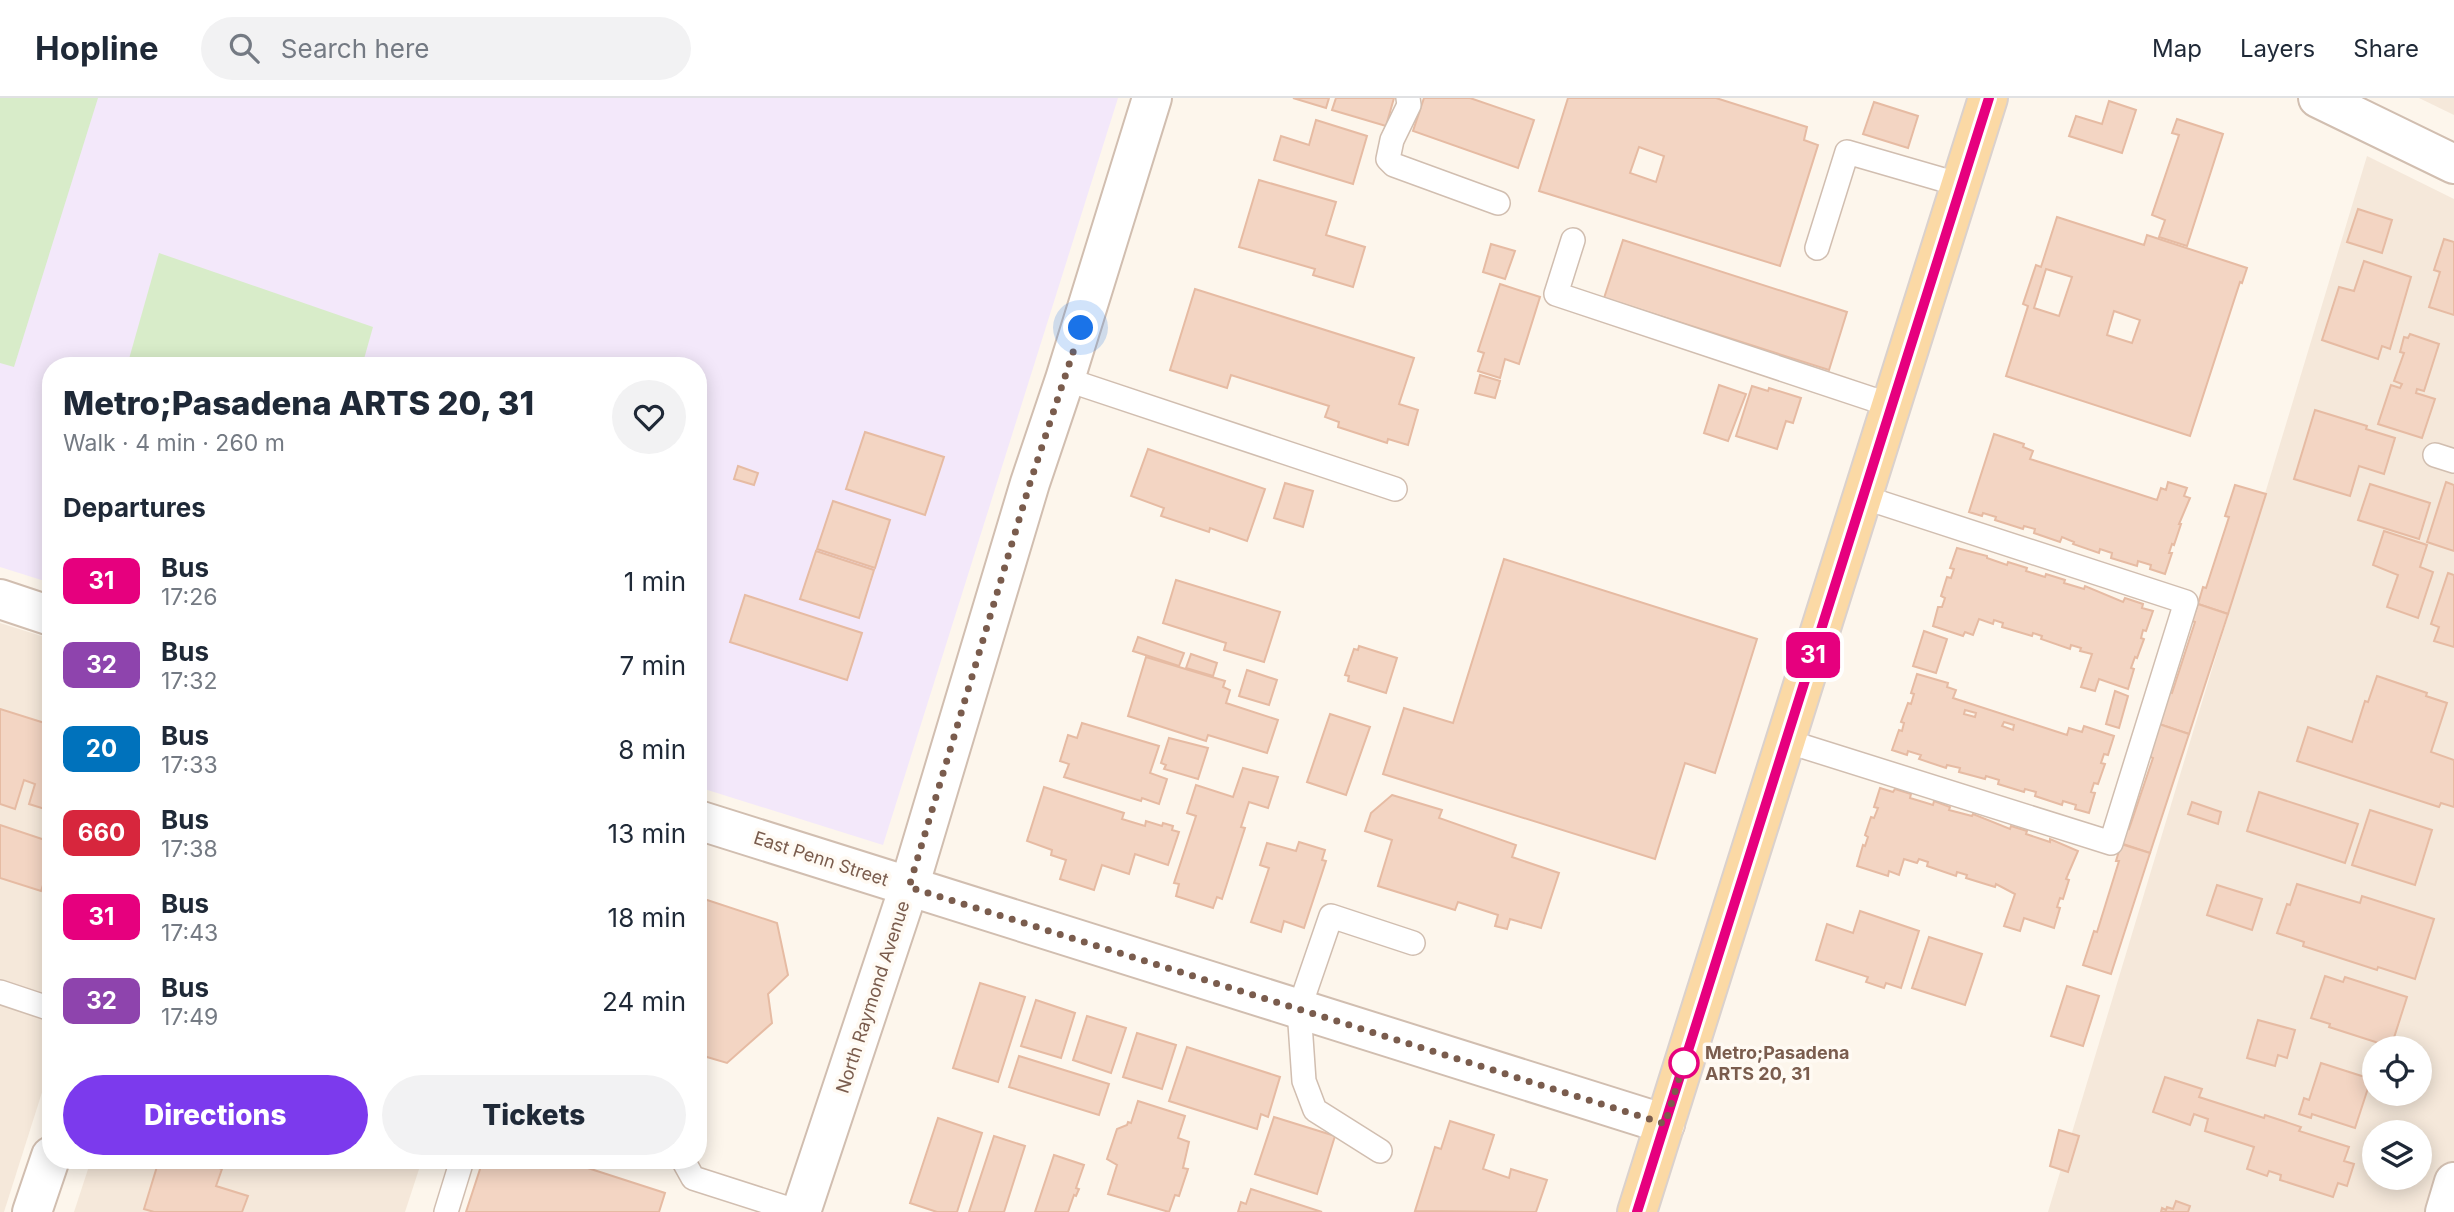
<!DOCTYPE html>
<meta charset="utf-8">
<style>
body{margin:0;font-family:Inter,sans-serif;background:#f2f2f3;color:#1f2937;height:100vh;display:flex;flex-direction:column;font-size:26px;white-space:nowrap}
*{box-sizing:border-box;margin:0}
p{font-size:23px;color:#747a83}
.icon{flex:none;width:38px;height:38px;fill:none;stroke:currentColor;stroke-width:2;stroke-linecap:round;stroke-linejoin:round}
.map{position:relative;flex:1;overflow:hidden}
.drawer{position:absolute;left:42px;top:259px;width:665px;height:812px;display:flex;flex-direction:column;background:#fff;border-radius:28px;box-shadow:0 4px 18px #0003}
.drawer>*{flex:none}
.badge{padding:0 14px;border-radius:10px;font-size:24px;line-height:46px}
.tools{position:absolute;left:2362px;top:938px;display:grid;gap:14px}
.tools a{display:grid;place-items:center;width:70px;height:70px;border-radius:50%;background:#fff;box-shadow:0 4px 18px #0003;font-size:35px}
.you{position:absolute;width:35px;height:35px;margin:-18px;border:5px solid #fff;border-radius:50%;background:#1a73e8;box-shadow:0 0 0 10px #1a73e833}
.map>.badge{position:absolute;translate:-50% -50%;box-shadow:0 0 0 4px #fff}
h2{padding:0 21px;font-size:26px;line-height:63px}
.round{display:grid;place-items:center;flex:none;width:74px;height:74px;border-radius:37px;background:#f2f2f3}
.headline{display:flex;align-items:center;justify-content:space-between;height:119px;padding:0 21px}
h1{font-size:33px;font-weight:800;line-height:52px}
.primary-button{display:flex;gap:14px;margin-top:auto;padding:14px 21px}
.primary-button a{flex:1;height:80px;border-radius:42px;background:#7c3aed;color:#fff;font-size:28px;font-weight:800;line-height:80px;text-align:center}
.primary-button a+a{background:#f2f2f3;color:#1f2937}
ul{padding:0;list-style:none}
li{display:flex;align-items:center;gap:21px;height:84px;padding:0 21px}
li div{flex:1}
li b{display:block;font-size:26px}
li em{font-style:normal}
li .badge{min-width:77px;font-weight:700;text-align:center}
header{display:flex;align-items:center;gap:42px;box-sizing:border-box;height:98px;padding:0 35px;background:#fff;border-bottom:2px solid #e0e1e3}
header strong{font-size:33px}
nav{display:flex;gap:38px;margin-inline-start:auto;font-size:24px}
.search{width:490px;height:63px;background:#f2f2f3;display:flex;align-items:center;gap:18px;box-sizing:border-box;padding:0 24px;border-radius:38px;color:#747a83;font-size:26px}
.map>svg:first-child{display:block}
.residential{fill:#f5e8da;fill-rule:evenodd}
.education{fill:#f3e8fa}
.grass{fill:#d8ecc9}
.building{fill:#f3d5c3;stroke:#e6bba3;stroke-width:2;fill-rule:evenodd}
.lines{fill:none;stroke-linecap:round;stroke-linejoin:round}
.service-casing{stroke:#d1beb0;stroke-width:26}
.minor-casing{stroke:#d1beb0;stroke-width:42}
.tertiary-casing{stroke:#d1beb0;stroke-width:42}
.primary-casing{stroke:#dad1cd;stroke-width:42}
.service{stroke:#fff;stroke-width:23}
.minor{stroke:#fff;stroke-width:38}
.tertiary{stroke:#fff;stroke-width:38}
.primary{stroke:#fbd9a5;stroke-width:38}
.line-casing{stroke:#fff;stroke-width:16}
.line{stroke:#e6007e;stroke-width:10}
.walk{stroke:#7a5c4d;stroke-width:7;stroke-dasharray:0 12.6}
.stop-dot{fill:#fff;stroke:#e6007e;stroke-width:3.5}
.labels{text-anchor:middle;stroke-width:7;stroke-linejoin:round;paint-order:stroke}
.street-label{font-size:18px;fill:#7a5c4d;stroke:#fffaf3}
.stop-label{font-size:18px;font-weight:bold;fill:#7a5c4d;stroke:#fffaf3;text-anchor:start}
</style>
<header>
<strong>Hopline</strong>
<div class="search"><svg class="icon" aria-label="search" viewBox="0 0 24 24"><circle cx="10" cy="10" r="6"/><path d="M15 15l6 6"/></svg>Search here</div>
<nav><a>Map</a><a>Layers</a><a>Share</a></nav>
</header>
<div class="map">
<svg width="2454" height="1114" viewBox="0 0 2454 1114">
<rect width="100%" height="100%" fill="#fdf6ec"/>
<g class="residential">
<path d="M2419,0H2454V17Z"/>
<path d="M2367,58L2454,101V1114H2048ZM2375,950H2420V996H2375ZM2375,1034H2420V1080H2375Z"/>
<path d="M0,525L51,541V966L4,1114H0Z"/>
<path d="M91,1062H422L405,1114H74Z"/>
</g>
<path class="education" d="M0,0H1118L883,747L698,689V268H51V485L0,469Z"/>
<g class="grass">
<path d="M0,0H98L14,269L0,265Z"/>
<path d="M159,155L373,229L362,268H127Z"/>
</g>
<g class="building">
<path d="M1293,0H1329L1326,10Z"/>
<path d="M1336,0H1394L1386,28L1332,12Z"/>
<path d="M1424,0H1470L1534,22L1518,70L1413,33Z"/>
<path d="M1568,0H1716L1807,29L1804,42L1818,47L1780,168L1539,93ZM1639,49L1664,58L1656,84L1630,75Z"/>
<path d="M2109,3L2136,12L2122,55L2069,38L2076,18L2102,26Z"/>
<path d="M1874,4L1918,18L1908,50L1863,36Z"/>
<path d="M2177,21L2223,36L2187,148L2159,139L2165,122L2152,117L2179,37L2172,35Z"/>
<path d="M1316,22L1367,38L1353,86L1274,62L1281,38L1309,47Z"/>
<path d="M1259,82L1336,104L1326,137L1365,149L1353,189L1313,177L1315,171L1239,149Z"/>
<path d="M2358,111L2392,122L2382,155L2347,144Z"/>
<path d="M2057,119L2144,147L2147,137L2247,170L2242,185L2240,184L2190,338L2006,278L2028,208L2023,206L2036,167L2041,169ZM2046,171L2072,179L2059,218L2034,210ZM2114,213L2140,222L2132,245L2107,237Z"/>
<path d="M2444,141L2454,144V217L2429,209L2440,174L2434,172Z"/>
<path d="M1623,142L1847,214L1829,272L1604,200Z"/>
<path d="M1491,146L1515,153L1505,181L1483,174Z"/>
<path d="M2364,163L2411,179L2390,251L2382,248L2378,261L2322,242L2339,189L2354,193Z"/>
<path d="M1500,186L1540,199L1519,266L1505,261L1500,280L1478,273L1484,255L1478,253Z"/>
<path d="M1195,191L1414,260L1399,306L1418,312L1408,347L1388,341L1387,345L1338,329L1339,324L1325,319L1329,308L1231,277L1227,290L1170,272Z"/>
<path d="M2410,236L2439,246L2424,293L2417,291L2416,295L2435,301L2422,340L2378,326L2391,287L2400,290L2402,286L2394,283L2404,255L2400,254L2404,239L2408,240Z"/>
<path d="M1480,277L1500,283L1495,300L1475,295Z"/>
<path d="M1719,287L1746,296L1728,343L1704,335Z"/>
<path d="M1752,288L1768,293L1769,290L1801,300L1793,325L1786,323L1777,351L1736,338Z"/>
<path d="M2315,312L2367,328L2366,331L2395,340L2384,376L2359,368L2350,398L2294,381Z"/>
<path d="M865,334L944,359L925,417L846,391Z"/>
<path d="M1994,336L2024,346L2023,349L2033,353L2030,361L2157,402L2161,390L2166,392L2168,384L2187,390L2184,398L2190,400L2179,426H2181L2174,447L2172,446L2169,455H2172L2165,476L2150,471L2151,467L2138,463L2137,468L2111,460L2112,455L2100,451L2099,455L2073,446L2074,444L2062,439L2060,444L2034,435L2035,431L2024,428L2023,431L1995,422L1996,419L1983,415L1982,418L1969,414Z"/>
<path d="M1148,351L1265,391L1247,443L1210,430L1209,434L1161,418L1164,410L1131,398Z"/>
<path d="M738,368L758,375L754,387L734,381Z"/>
<path d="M2446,384L2454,387V453L2427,444Z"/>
<path d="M1285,385L1313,393L1303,429L1274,420Z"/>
<path d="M2370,386L2430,405L2419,441L2358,422Z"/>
<path d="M2235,387L2266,396L2228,516L2198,506L2203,489L2206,490L2229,419L2225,418Z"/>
<path d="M833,403L890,422L875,470L817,451Z"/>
<path d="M2384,433L2427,447L2420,469L2433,474L2418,520L2387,509L2398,477L2373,467Z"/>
<path d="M1957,450L1987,458V460L2007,467L2008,464L2027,470L2026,473L2045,479L2046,476L2065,482L2064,485L2084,491L2085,488L2123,504L2125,500L2143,506L2142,510L2153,513L2146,533L2143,532L2141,540L2144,541L2137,560L2135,559L2131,570L2134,571L2128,591L2099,581L2095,593L2081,589L2092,556L2080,553L2081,550L2071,547L2070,551L2041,541L2042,538L2033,535L2032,538L2002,529L2003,525L1994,522L1993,526L1979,521L1973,537L1965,534L1963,538L1933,528L1938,509H1942L1945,500L1941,498L1947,479L1951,480L1954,471L1950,470Z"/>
<path d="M816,453L874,472L859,520L800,501Z"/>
<path d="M1504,461L1757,541L1715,675L1685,665L1655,761L1383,676L1404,610L1453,625Z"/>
<path d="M2448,475L2454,477V549L2434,543L2439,529L2431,526Z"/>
<path d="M1176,482L1280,514L1264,564L1224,552L1226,545L1163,525Z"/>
<path d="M745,497L862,535L847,582L730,544Z"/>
<path d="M2198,506L2228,516L2189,636L2159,626L2169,594L2172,595L2195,524L2192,523Z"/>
<path d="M1924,533L1947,541L1936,575L1913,568Z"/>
<path d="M1138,539L1184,555L1179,568L1133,553Z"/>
<path d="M1359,548L1397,560L1386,595L1348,583L1349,578L1345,577L1354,551L1358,552Z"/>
<path d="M1191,556L1217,565L1213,578L1186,570Z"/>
<path d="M1146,559L1225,583L1223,589L1230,592L1226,605L1278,622L1267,655L1208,637L1206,643L1128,618Z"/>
<path d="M1247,572L1277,582L1269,607L1239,598Z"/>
<path d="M1917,576L1948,585L1947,589L1956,592L1953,600L2067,637L2069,630L2082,634L2084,628L2114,638L2108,657L2104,656L2101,665L2105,666L2098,686L2094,685L2091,694L2095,695L2089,715L2075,711L2076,707L2063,703L2062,707L2035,698L2036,694L2025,691L2024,694L1998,686L1999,682L1986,678L1985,681L1959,674L1960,670L1947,667L1946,670L1919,661L1921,657L1908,653L1907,657L1892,652L1899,632L1902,633L1904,625L1901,624L1908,605L1911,606L1914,596L1911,595ZM1965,612L1976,615L1975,619L1964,616ZM2004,624L2014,627L2013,632L2002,628Z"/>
<path d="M2377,578L2427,595L2426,598L2447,605L2431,654L2454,662V709L2441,705L2439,709L2297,663L2308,629L2352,644L2365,603L2368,604Z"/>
<path d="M2115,593L2128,598L2119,630L2106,626Z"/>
<path d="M0,611L51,627V713L29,706L35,686L24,682L15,711L0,706Z"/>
<path d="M1330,616L1370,629L1346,697L1307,684Z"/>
<path d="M1082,625L1159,648L1150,675L1167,681L1159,706L1142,700L1141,703L1064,679L1069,666L1060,663L1068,637L1077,640Z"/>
<path d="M2159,626L2189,636L2150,755L2120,745L2126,730L2129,731L2153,660L2148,658Z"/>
<path d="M1169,640L1208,650L1198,681L1164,671L1166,667L1161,665Z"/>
<path d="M1243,670L1278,679L1268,710L1249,704L1241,729L1245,730L1222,801L1217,799L1213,810L1176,798L1179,786L1174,785L1196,718L1187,715L1196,687L1233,699Z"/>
<path d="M1044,689L1124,715L1122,721L1145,728L1146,723L1162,728L1163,725L1173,728L1172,732L1179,734L1168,767L1135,756L1129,776L1102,767L1094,792L1060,781L1066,762L1051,757L1052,752L1027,743Z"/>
<path d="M1880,690L1893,694L1895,691L1911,696L1910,700L1933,707L1934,703L1950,709L1949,712L1972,718L1973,716L2010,731L2011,728L2027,733L2026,736L2050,744V741L2078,753L2066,781L2069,782L2063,801L2060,800L2057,809L2060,810L2054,830L2024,820L2020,833L2004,828L2015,796L1996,786L1995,789L1966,780L1967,777L1957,774L1956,778L1927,768L1928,764L1919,761L1917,765L1904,761L1899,777L1889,773L1888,778L1857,768L1863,747L1865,748L1868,739L1865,737L1871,719L1874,720L1878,710L1874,709Z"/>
<path d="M2259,694L2358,726L2345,765L2247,733Z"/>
<path d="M1392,697L1442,712L1439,720L1516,747L1512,759L1559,775L1541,830L1510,821L1507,831L1495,828L1498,817L1458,804L1455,812L1378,788L1392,742L1365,733L1371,715Z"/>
<path d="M2192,704L2221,714L2218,726L2188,716Z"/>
<path d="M2370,712L2432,732L2415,787L2352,767Z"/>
<path d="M0,727L51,744V763L41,793L0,780Z"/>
<path d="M1299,744L1325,752L1322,762L1326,763L1304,830L1284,823L1281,834L1251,824L1269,770L1260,767L1267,745L1296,753Z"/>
<path d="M2121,746L2150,755L2111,876L2083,867L2094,833L2097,834L2119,763H2116Z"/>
<path d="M2297,786L2360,805L2362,798L2434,821L2415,881L2378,869L2377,872L2303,848L2304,844L2277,835L2287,806L2290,807Z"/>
<path d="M2217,787L2262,801L2252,832L2207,817Z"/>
<path d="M698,799L777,825L788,877L768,896L772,925L727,965L700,957L698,959Z"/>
<path d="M1860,813L1919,833L1901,890L1886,885L1884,890L1866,884L1868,879L1816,862L1827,826L1853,835Z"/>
<path d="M1929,839L1982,856L1965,907L1912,890Z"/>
<path d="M2325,878L2343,884L2345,879L2407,899L2391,949L2329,929L2330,926L2311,920Z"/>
<path d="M980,885L1025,899L998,984L953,970Z"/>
<path d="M2067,888L2099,898L2083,948L2051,938Z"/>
<path d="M1036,902L1075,915L1061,960L1021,948Z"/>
<path d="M1087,918L1126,930L1111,975L1073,962Z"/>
<path d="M2258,922L2295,932L2287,960L2278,957L2275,968L2247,960Z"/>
<path d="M1137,935L1176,947L1162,991L1123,979Z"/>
<path d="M1187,949L1280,979L1268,1019L1261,1016L1257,1031L1169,1003Z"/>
<path d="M1019,958L1109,986L1099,1017L1009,989Z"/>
<path d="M2321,965L2371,981L2355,1030L2312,1016L2311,1020L2299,1016L2304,1000L2309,1002Z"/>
<path d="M2165,979L2202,991L2199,999L2264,1020L2265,1017L2301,1029L2299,1033L2349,1049L2344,1063L2354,1066L2347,1088L2338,1085L2333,1099L2280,1082L2281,1077L2269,1073L2267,1078L2247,1071L2254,1049L2205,1033L2208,1021L2194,1016L2190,1027L2153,1014Z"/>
<path d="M1138,1003L1185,1018L1178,1040L1189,1044L1183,1070L1188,1071L1179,1098L1175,1097L1169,1114L1108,1096L1117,1067L1107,1061L1117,1031L1127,1027L1128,1024L1131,1025Z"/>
<path d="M1274,1019L1335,1038L1317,1096L1255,1076Z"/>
<path d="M938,1020L982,1035L957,1114H937L910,1105Z"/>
<path d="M1450,1023L1494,1037L1483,1071L1509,1080L1511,1071L1547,1082L1536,1114L1415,1113L1435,1049L1441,1051Z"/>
<path d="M2059,1032L2079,1038L2068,1074L2050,1068Z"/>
<path d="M994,1038L1025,1048L1004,1114H969Z"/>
<path d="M1054,1057L1084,1067L1076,1090L1079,1091L1076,1098L1074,1097L1068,1114H1035Z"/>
<path d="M159,1062H195L222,1071L216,1088L248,1098L242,1114H154L144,1111Z"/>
<path d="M483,1062H563L665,1095L659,1114H466Z"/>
<path d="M1251,1091L1322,1114H1238L1241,1104L1246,1106Z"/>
<path d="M2176,1103L2190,1108L2188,1114H2161L2162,1110L2166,1112L2167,1109L2173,1111Z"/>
</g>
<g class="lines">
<defs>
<g id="service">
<path d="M1408,0L1409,7L1392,42L1388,61L1394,67L1498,105"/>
<path d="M1573,142L1556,196L1890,307"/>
<path d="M1817,150L1847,54L1961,87"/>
<path d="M1065,281L1395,391"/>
<path d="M2435,357L2454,363"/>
<path d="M1786,643L2111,745L2186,504L1863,399"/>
<path d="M0,894L51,911"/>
<path d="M1380,1053L1315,1012L1304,983L1299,911L1331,818L1413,845"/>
<path d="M683,1062L693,1080L799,1114"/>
<path d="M446,1114L462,1062"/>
</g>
<g id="minor">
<path d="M2318,0L2454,66"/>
<path d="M0,501L51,518"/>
<path d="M698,722L1665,1026"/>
<path d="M32,1114L51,1058"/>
<path d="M2445,1114L2454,1084"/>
</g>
<path id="tertiary" d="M801,1114L909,789L1030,385L1065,281L1152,0"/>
<path id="primary" d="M1637,1114L1988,0"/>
</defs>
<use href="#service" class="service-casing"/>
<use href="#minor" class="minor-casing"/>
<use href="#tertiary" class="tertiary-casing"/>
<use href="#primary" class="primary-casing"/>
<use href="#service" class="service"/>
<use href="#minor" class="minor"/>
<use href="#tertiary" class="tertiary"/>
<use href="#primary" class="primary"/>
</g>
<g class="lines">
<defs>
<path id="line" d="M1637,1114L1989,0"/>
</defs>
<use href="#line" class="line-casing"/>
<use href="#line" class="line"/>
<path class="walk" d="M1081,230L1030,385L909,789L1665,1026L1684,965"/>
</g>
<circle class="stop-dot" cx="1684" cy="965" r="14"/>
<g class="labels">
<g class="street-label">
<text transform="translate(821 761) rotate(18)" y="6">East Penn Street</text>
<text transform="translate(873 899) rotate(-72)" y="6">North Raymond Avenue</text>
</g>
<g class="stop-label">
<text x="1705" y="961">Metro;Pasadena<tspan x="1705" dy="21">ARTS 20, 31</tspan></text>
</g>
</g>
</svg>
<div class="tools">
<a><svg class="icon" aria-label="locate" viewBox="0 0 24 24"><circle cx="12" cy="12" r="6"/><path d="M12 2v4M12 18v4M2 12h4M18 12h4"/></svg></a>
<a><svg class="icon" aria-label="layers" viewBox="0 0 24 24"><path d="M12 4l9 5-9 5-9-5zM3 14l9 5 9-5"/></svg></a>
</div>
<div class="you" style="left:1081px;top:230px"></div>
<b class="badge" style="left:1813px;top:557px;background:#e6007e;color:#fff">31</b>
<section class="drawer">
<div class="headline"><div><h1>Metro;Pasadena ARTS 20, 31</h1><p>Walk · 4 min · 260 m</p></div><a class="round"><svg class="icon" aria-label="heart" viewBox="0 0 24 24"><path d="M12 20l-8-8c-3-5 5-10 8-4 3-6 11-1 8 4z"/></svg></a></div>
<h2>Departures</h2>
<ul>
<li><span class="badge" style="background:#e6007e;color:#fff">31</span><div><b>Bus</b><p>17:26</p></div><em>1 min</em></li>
<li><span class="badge" style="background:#8e44ad;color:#fff">32</span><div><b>Bus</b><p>17:32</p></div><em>7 min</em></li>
<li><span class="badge" style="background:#0072bc;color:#fff">20</span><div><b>Bus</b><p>17:33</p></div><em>8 min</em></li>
<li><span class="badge" style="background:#d7263d;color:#fff">660</span><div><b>Bus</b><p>17:38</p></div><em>13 min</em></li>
<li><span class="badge" style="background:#e6007e;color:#fff">31</span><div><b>Bus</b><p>17:43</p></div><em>18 min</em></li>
<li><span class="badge" style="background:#8e44ad;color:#fff">32</span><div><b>Bus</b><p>17:49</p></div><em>24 min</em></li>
</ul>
<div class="primary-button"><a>Directions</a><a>Tickets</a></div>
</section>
</div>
